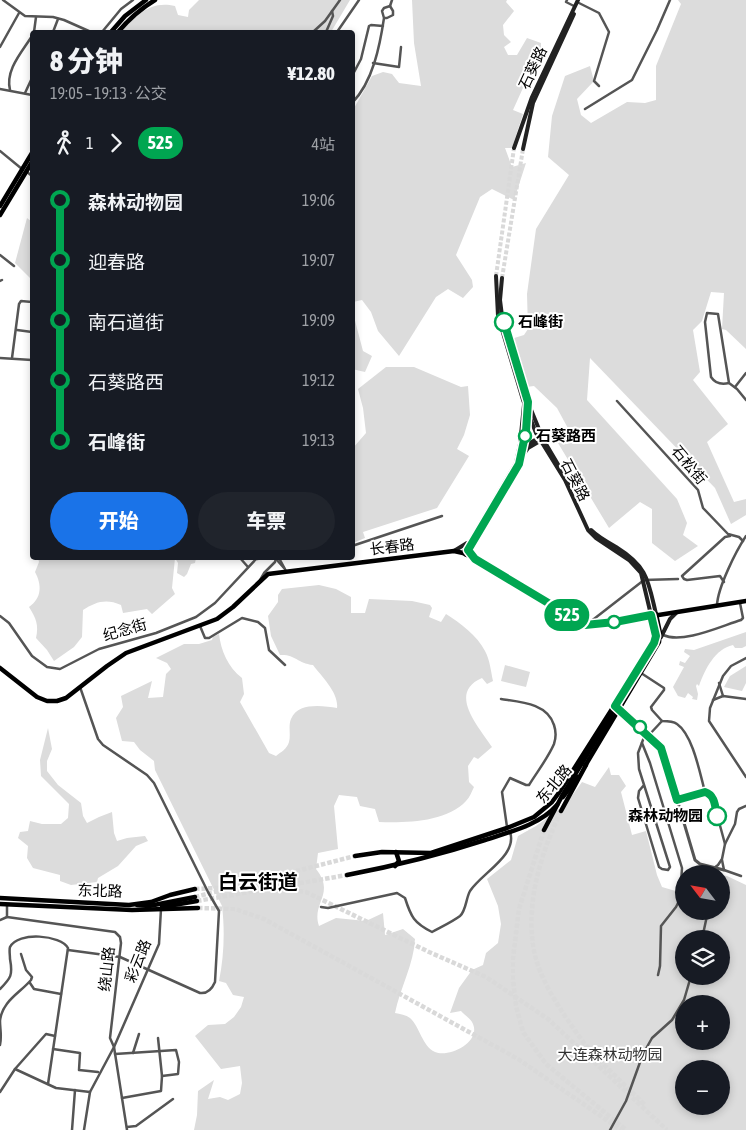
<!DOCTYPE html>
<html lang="zh">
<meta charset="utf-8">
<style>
body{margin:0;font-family:"Asap Condensed","Noto Sans SC",sans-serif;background:#20242c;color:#f1f3f6;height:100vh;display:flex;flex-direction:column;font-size:19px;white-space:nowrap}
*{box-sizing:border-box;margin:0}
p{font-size:16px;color:#9ea1a6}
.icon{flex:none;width:28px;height:28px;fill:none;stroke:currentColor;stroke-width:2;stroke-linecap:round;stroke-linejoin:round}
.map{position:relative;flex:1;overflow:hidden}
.side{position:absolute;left:30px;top:30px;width:325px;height:530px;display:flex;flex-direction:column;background:#171b24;border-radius:5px;box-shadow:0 2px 8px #0003}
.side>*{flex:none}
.badge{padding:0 10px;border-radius:16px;font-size:18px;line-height:32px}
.needle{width:32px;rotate:301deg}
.buttons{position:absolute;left:675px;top:865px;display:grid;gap:10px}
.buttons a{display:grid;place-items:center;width:55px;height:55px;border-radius:50%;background:#171b24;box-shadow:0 2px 8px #0003;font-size:25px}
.map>.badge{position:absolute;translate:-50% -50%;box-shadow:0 0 0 2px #fff}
.legs{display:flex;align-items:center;gap:8px;height:55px;padding:0 20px;font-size:16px}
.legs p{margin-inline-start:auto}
.head{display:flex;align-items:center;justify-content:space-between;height:85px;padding:0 20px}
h1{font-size:28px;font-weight:800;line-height:38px}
.button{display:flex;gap:10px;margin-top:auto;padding:10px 20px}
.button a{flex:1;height:58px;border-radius:30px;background:#1a73e8;color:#fff;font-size:20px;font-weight:800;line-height:58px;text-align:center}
.button a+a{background:#20242c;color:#f1f3f6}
ul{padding:0 20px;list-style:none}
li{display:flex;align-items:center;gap:18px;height:60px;font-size:19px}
li i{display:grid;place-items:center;width:8px;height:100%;margin:0 6px;background:currentColor}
li i::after{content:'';width:12px;height:12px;margin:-6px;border:4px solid;border-radius:50%;background:#171b24}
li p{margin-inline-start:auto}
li:first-child i{background:linear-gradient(#0000 50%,currentColor 0)}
li:last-child i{background:linear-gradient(currentColor 50%,#0000 0)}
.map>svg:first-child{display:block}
.green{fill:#dcdcdc;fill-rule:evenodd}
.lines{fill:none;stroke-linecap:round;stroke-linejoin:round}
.secondary-tunnel{stroke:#d9d9d9;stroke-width:4;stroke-dasharray:4 2;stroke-linecap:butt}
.primary-tunnel{stroke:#d9d9d9;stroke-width:4.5;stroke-dasharray:4.5 2;stroke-linecap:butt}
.trunk-tunnel{stroke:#d9d9d9;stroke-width:4.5;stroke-dasharray:4.5 2;stroke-linecap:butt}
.minor{stroke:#555;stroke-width:2.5}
.tertiary{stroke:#555;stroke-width:3}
.secondary{stroke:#222;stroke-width:4}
.primary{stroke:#000;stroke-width:4.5}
.trunk{stroke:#000;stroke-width:4.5}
.line-1-casing{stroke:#fff;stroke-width:11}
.line-1{stroke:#00a651;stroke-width:8}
.stop-1-dot{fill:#fff;stroke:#00a651;stroke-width:2.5}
.labels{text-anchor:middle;stroke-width:4;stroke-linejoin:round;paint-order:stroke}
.street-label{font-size:15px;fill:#000;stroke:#fff}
.stop-label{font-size:15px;font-weight:bold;fill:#000;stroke:#fff;text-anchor:start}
.park-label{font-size:15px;fill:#333;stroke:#fff}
.district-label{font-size:20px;font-weight:bold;fill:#000;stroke:#fff}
</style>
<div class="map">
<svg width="746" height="1130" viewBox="0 0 746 1130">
<rect width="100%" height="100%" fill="#fff"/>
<g class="green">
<path d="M199,0H350L331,32H121C136,15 151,0 175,6L178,15L188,17L189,10Z"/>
<path d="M412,0H507L506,2L514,11L503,25L504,35L511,42L504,47L508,55H517L527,38L541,43V48L513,110L523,114L512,148H505L512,167L526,163L514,200L492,189L480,197L456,255L472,280L473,287L463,298L448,289L436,297L399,356L378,331L371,312L362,300L353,302V313L363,351L372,356L365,372L352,369L353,110L372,76L383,72L392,74L399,83L421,86L414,43Z"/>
<path d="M678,0H746V349L726,330L722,329L724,293L711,292L702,321L693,330L700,372L693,380L728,424L707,442L734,502L746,499V515L731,524L715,488L590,358L587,400L677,499L687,523L683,535L698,546L675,561L652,543V509L640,502L609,528L558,443L570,432L557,408L534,386L526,387L511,339L524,335L528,329L527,294L536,229L569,175L548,157L552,116L565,76L590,66L594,81L577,99L581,115L591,123L627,102L645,103L656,100V66L681,4Z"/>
<path d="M27,218L32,222V280L15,263Z"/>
<path d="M386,367H414L461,387L468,386L470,415L464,435L457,449L469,456L437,508L363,532L365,538L353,543V448L366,433L363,408L358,389Z"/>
<path d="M38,558H175L172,588L175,594L152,614L147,609L123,613L121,605C106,598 95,602 83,610L82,637L74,647L54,661L47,650L36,638C39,625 36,618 29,607C42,598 42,585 35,572L39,562Z"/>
<path d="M175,558H196L195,563L191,564L187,574L184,577L177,573L178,563Z"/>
<path d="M319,585L336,589L351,597V613H365L369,599L412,601L430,605L432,608L429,617L441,622L446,614C460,623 477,635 485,651C490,660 491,672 493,681L487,684L482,678C447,693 479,727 492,747L478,759L474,757L468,766L469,782L474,787C472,791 470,797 466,801C447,822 406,823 379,822L375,809L360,806L357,797L339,795L334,806L338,849L318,853L316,869C336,894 311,903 319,926L336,918L366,921L383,913L385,935L403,929L415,939C414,964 400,988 395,1013C400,1014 406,1015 410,1018C420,1027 422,1046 435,1052C450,1058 483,1041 472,1022C470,1018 464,1015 461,1011L450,1013L459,988L472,970L483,965L486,953L498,943L501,924L498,906L487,879L511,860L518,836L536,826L566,804L582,782L595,787L609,767L611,775H619L626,786L621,792L632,835L646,831L657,875L662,887L679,892L684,881V911H721V875L727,876L746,885V1130H194L197,1115L198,1091L214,1080L208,1099L220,1097L228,1100L240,1094L242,1083L240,1066L221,1069L195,1036L208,1025L225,1024L234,1017L241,1007L244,997L233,995L226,983L219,981C224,956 225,931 222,906L155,770L154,761L140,750L134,742L122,741L116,718L123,707L121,696L152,681L148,698L163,697L166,674L171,669L167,663L156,658L184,644H199L212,640L213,637L219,634C221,651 228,667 242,678L244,694L240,702L269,753L276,756C281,752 287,749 289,742C291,735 288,726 291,719C298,702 323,706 337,708C339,693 322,677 313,665C297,663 295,654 280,655L271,636L268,616L278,602V595L282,589ZM684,939H721V976H684ZM684,1004H721V1041H684ZM684,1069H721V1106H684Z"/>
<path d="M746,632V646L742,648H735L733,645C715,649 705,669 699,686L697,684L696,686L698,694L697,700L692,699L693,697L688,693L685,698L678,696L673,687L684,667L679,665L680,661L685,663L690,656L684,652L685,649L694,650Z"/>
<path d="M505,665L530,672L526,687L501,681Z"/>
<path d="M746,666V683L742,691L724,687L730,676Z"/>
<path d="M48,728L52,749L47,761V771L58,785L81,803L83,816L87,823L99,817L112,812L114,833L117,841L127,838L145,836L148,841L136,846L118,866L98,878L97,882L71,885L60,881V875L33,868L27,858L28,846L18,838L20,832L28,831L30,821L42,824H61L68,818L69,804L41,776L40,760Z"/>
</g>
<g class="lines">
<g class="secondary-tunnel">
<path d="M496,276L514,148"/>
<path d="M502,278L523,149"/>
</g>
<g class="primary-tunnel">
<path d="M195,897L355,856"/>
<path d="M197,901L347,875"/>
</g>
<g class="trunk-tunnel">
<path d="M561,811C540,855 523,910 536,959C543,985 565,1017 581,1039C599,1062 624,1084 645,1105"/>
<path d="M544,830L519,909L513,958V980L516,1006L523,1032L546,1064L626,1130"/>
<path d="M195,889L257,886L306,892L429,952L486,977L548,1019L667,1130"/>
<path d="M198,908L235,909L264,919L518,1059L621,1130"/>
</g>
<g class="minor">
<path d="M3,0L25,16L53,17L64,20L91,32"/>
<path d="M567,0L566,2L574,6"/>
<path d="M577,2L599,13L609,32L594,81L599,86"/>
<path d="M390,6L392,0"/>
<path d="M34,32L36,17"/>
<path d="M53,32L58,19"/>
<path d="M102,32L121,9L133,0"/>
<path d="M313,32L325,21L340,0"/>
<path d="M326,32L333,16L332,11"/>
<path d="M337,32L359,0"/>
<path d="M0,47L19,13"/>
<path d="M373,63L399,67L401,47"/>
<path d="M352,76L361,59L369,26L371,25L383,26"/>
<path d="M0,89L32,95"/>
<path d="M10,90C5,70 22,52 32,36"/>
<path d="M25,93L32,78"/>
<path d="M352,103C373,82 380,45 384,18L382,11L384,8L390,6L393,11V15L387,18H384"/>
<path d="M585,109L632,80L657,30L670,0"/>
<path d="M0,151L22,169"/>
<path d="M27,172L32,176"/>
<path d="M0,255L14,266"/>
<path d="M0,281L2,280"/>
<path d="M17,330L32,332"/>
<path d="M0,358L32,360"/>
<path d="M12,358L19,304L21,301L32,302"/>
<path d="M729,383C721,385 715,383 711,377L705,322L707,313L718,314L729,383L737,389L746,400"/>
<path d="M735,387L746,373"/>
<path d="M617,401L698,490L703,508L728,534L739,537L743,541"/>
<path d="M352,546L442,516"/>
<path d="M240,558L248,567"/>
<path d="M279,558L286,571"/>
<path d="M257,559L264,558"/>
<path d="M276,559L284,568"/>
<path d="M260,580L264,573L275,562L276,558"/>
<path d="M724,582L720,576L687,580L684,579L682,576L725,537L730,536"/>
<path d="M717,605C718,587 736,551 746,536"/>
<path d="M0,616L9,623L32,656L47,667L60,669L99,649L156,633L196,617L215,603L257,558"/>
<path d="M590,622L644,580L678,579"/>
<path d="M200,626L205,638H209L242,618L258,622L265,628L269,650L285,665"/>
<path d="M663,635C683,644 721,626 741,620L743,618L740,603"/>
<path d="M746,658L731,666L723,676L710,708L709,721L746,777"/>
<path d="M641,673L664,688V690L651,707L652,710L662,721C667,721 673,721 677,724C693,735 700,774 705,792"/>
<path d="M719,683L723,696"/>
<path d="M501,699C520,702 547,703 554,725C556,731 556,738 554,744C548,758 537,772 529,785H526L510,778L502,792L507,827"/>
<path d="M713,700L723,696L746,699"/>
<path d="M649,735L662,721"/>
<path d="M642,743L650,763L682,868L680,899L676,907L661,926L660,966L658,975"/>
<path d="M644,785L639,791L638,798L659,867L662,869L668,870L670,867L639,769L638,753L646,732"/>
<path d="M677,801L705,792L712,796L725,844"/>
<path d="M722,860L724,870L741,876"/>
<path d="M714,868L718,865L722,859L725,844L735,824L737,812L739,809L746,806"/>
<path d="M7,905V917L115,932L120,937L121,943L110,1038L114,1047L127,1130"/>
<path d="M321,907L328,908L397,893L405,898C411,917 414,923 432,932C441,927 452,922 460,916C466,911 466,898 470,891C482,873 518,855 510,832"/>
<path d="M0,920L7,917"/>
<path d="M702,939L708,911"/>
<path d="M68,950L120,957L200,993C208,994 212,989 215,982L219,911L208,892L154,783L147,775L103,745L98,739L80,687"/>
<path d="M30,983L34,989L61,994"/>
<path d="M0,989C11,978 13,975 10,959C10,955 9,950 10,947C18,931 61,935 68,948L48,1084"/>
<path d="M0,1045C2,1036 0,1029 0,1021C2,1001 20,993 31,980L32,977L26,970L21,954"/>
<path d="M53,1049L80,1053L79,1070L98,1072"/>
<path d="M133,1053L139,1034"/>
<path d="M115,1054L176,1050L179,1062L178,1074L162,1076"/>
<path d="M15,1069L46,1034L55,1036"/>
<path d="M0,1092L15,1069L56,1088L90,1092L114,1047L159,944L161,909"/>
<path d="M122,1098L161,1091L162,1076L158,1038"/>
<path d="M127,1127L136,1126L173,1099"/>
<path d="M72,1130L75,1090"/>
<path d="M84,1130L90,1092"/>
<path d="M610,1130L626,1101L643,1054L652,1038L672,1020L684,1000L691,976"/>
</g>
<path class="tertiary" d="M615,706L649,735L663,752L695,860L700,864L724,870"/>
<g class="secondary">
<path d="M514,148L532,97L578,0"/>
<path d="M523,149L533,103L574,14"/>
<path d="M496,276L498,316L523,400L536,433L565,480L588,530L596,538L629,560L641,573L651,615"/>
<path d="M502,278L500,300L502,316L525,395L543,439L569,483"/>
<path d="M524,444L527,445L540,437"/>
<path d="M523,455L528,448L540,441"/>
<path d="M591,530C598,537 607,542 616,547C648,567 648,580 656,614"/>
<path d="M454,551L467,543"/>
<path d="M463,553L516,463L520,444L524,405"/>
<path d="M466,555L519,464L523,450L527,414"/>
<path d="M661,637L670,619L677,612"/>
</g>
<g class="primary">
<path d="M111,32L125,16L146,0"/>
<path d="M118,32C129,19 140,9 155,0"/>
<path d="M0,206L32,153"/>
<path d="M0,215L32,162"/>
<path d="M0,668L37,697L47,701H57L66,698L107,666L126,653L217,619L233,607L268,574L454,551L463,553L475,559L585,625L615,622L746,601"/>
<path d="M585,766L659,642L660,633L656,614"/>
<path d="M563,797L578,777"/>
<path d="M355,856L382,852L431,853L507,828L534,817L552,802L558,794L654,643L656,636L651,615"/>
<path d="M395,866L399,861L396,852"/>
<path d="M347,875C394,866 439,855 485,840C509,832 540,825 557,805"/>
<path d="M137,905L149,906L195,897"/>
<path d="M162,907L197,901"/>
</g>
<g class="trunk">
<path d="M561,811L586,765"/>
<path d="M544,830L562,796L610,717L615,706"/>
<path d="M0,898L129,905L151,902L170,895L195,889"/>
<path d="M0,904L132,910L198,908"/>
</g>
</g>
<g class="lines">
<defs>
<path id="line-1" d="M504,322L528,402L526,431L519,464L468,550L475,559L585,625L615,622L651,615L656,636L654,643L615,706L661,748L677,800L705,792C715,795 715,806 717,816"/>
</defs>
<use href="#line-1" class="line-1-casing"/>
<use href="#line-1" class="line-1"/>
</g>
<g class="stop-1-dot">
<circle cx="504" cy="322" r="9"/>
<circle cx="525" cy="436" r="6"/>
<circle cx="614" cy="622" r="6"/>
<circle cx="640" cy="727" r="6"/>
<circle cx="717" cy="816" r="9"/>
</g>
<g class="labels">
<g class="street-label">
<text transform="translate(533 68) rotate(-65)" y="5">石葵路</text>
<text transform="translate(689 465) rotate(50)" y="5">石松街</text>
<text transform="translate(575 480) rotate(63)" y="5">石葵路</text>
<text transform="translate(392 547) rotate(-7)" y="5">长春路</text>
<text transform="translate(125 630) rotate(-16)" y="5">纪念街</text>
<text transform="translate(554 784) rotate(-50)" y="5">东北路</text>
<text transform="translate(100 891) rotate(2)" y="5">东北路</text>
<text transform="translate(138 961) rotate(-68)" y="5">彩云路</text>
<text transform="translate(107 969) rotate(-84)" y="5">绕山路</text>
</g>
<g class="stop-label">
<text x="518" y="327">石峰街</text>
<text x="536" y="441">石葵路西</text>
<text x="703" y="821" text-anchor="end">森林动物园</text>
</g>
<g class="park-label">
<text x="610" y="1060">大连森林动物园</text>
</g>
<g class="district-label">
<text x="258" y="889">白云街道</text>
</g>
</g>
</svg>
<div class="buttons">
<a><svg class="needle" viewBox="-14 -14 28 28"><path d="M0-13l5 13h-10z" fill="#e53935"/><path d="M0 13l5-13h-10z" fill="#9ea1a6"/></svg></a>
<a><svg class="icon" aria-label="layers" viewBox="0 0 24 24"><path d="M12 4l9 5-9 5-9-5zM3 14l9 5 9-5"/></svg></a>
<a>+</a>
<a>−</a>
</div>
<b class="badge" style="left:567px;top:615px;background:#00a651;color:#fff">525</b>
<section class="side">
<div class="head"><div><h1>8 分钟</h1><p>19:05 – 19:13 · 公交</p></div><b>¥12.80</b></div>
<div class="legs"><svg class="icon" aria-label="walk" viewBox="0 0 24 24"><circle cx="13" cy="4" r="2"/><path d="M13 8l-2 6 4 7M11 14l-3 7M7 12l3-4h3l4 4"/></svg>1<svg class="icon" aria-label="forward" viewBox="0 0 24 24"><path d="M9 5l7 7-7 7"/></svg><b class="badge" style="background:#00a651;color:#fff">525</b><p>4站</p></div>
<ul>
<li><i style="color:#00a651"></i><b>森林动物园</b><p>19:06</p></li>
<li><i style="color:#00a651"></i><span>迎春路</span><p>19:07</p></li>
<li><i style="color:#00a651"></i><span>南石道街</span><p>19:09</p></li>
<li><i style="color:#00a651"></i><span>石葵路西</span><p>19:12</p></li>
<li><i style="color:#00a651"></i><b>石峰街</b><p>19:13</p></li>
</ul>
<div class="button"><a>开始</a><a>车票</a></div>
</section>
</div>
